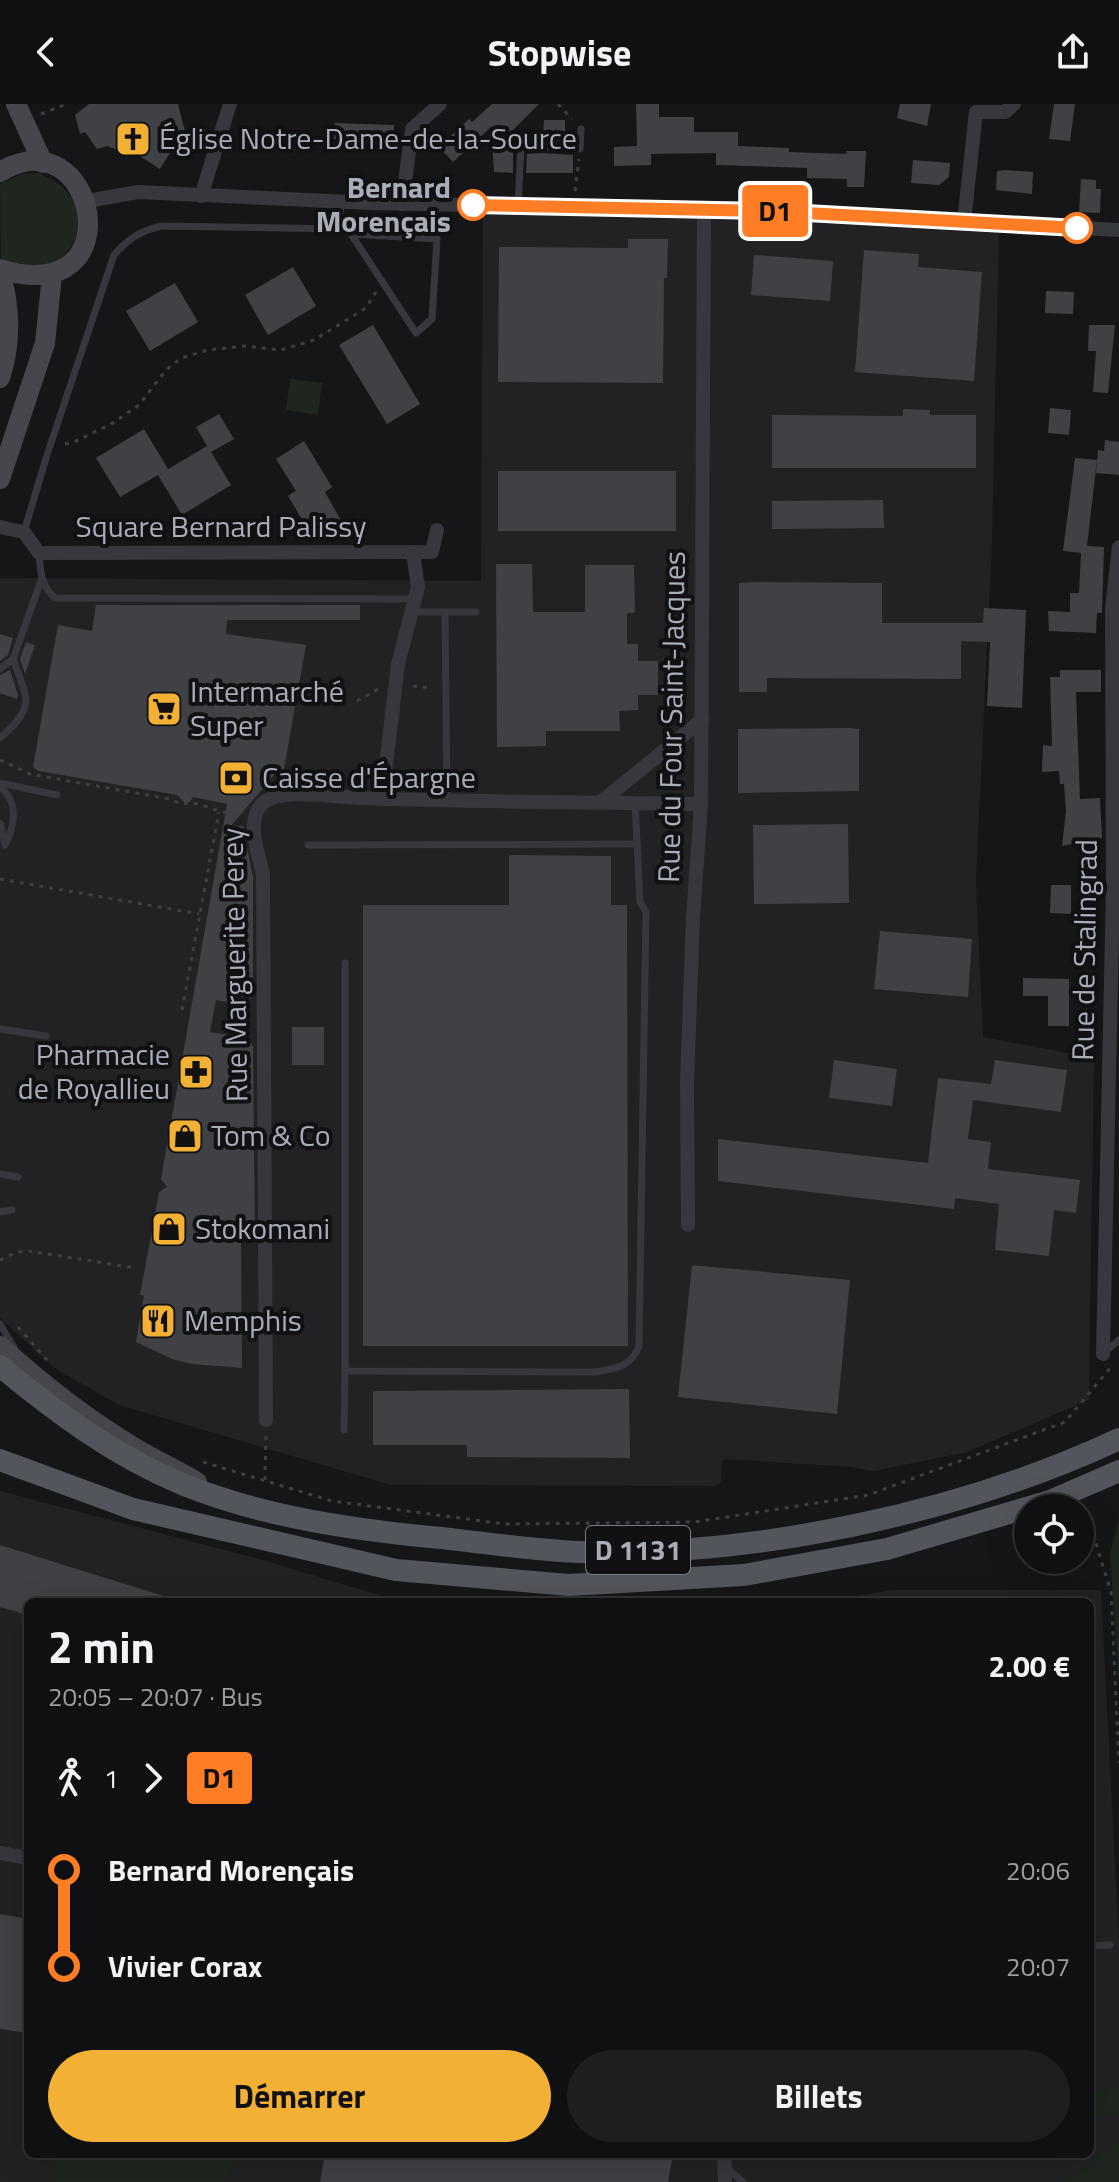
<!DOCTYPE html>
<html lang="fr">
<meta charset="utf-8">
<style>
body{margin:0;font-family:"Titillium Web",sans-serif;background:#1e1e20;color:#f1f3f6;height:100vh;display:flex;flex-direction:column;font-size:30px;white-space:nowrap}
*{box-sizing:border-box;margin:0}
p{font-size:26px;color:#9c9d9f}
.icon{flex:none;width:44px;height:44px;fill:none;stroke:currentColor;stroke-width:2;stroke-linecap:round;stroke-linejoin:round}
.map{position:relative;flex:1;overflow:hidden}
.sheet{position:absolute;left:24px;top:1494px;width:1070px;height:560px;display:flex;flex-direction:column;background:#101012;border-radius:12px;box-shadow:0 8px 32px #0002,0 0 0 2px #303032}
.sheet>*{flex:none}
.badge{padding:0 16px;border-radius:6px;font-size:28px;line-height:52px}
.buttons{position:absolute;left:1014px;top:1390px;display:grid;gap:16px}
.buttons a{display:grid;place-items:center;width:80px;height:80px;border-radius:50%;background:#101012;box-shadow:0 8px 32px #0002,0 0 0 2px #303032;font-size:40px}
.map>.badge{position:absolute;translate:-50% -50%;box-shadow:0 0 0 4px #fff}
.legs{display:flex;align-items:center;gap:12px;height:88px;padding:0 24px;font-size:26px}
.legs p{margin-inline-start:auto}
.summary{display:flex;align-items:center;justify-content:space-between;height:136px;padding:0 24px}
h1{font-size:44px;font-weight:700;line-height:60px}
.action{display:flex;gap:16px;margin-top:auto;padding:16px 24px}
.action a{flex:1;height:92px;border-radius:48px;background:#f2b134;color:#111;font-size:32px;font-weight:700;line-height:92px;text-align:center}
.action a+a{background:#1e1e20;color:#f1f3f6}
ul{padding:0 24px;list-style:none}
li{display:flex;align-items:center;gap:28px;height:96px;font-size:30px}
li i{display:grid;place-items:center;width:12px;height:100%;margin:0 10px;background:currentColor}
li i::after{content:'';width:20px;height:20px;margin:-10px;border:6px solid;border-radius:50%;background:#101012}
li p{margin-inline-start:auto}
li:first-child i{background:linear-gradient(#0000 50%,currentColor 0)}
li:last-child i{background:linear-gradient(currentColor 50%,#0000 0)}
header{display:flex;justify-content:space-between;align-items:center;height:104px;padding:0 24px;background:#101012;font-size:36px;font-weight:700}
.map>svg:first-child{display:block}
.built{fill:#222225}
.green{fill:#1e261f}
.building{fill:#404145}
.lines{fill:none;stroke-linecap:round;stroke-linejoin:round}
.path{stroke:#3d3f44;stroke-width:3;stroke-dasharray:4 6;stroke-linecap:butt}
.service{stroke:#37383d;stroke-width:7}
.minor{stroke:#37383d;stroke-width:14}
.secondary{stroke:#45474d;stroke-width:20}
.primary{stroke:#53555c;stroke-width:22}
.line-1-casing{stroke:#fff;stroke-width:18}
.line-1{stroke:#ff7d24;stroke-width:12}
.stop-1-dot{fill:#fff;stroke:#ff7d24;stroke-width:4}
.labels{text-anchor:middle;stroke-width:8;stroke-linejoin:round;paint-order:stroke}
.shield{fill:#111113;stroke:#7b7e86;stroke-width:2}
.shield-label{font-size:28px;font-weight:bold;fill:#a8adb8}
.poi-label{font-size:30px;fill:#a8adb8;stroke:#111113;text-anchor:start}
.stop-label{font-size:30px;font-weight:bold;fill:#a8adb8;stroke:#111113;text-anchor:end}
.street-label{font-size:30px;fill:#a8adb8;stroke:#111113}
</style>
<header><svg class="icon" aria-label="back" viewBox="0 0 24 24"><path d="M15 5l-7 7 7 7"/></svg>Stopwise<svg class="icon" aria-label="share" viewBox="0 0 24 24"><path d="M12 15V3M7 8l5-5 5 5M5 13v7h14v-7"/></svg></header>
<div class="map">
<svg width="1119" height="2078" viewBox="0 0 1119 2078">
<rect width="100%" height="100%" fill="#161618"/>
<g class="built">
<path d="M483,110L744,115L999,129L992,437L976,777L983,933L1094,954L1089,1296L967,1348L874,1367L852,1363L722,1355L721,1378L714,1382L391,1381L119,1301L54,1264L0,1214V474L481,477Z"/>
<path d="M0,1387L263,1456L402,1498H28V2050H1090V1498H825L891,1486H1101L1119,1838V2078H0Z"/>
</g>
<g class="green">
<path d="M37,69C72,80 95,116 67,148C62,154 53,161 46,162C33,164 14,158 1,156L0,80L21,70Z"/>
<path d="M290,275L322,279L318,311L286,306Z"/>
<path d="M1119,1416V1581L1110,1448Z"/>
<path d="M1119,1983V2012L1110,2007L1090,2016V1992Z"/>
<path d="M1119,2038V2078H1067L1068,2076Z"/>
<path d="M54,2050H238L224,2078H54L52,2065Z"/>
</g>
<g class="building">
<path d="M89,0H178L187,35L179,34L160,65L124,42L120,47L107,42L97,45L85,28L80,30L75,11Z"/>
<path d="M492,0H539L513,26V69L494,68L491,23L453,58L439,43L469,15L472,18Z"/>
<path d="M636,0H659V13H694V28H738V42L789,44V48L847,50L846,47H866L864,83H847V75L807,74V64L716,61V49L651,50V61L614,62V43L637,42Z"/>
<path d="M900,0H931L927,22L897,14Z"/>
<path d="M1054,0H1075L1070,37L1049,35Z"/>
<path d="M544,16H565V37L543,36Z"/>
<path d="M335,19L394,21V36L334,35Z"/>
<path d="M542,49L573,51V69H526L527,50Z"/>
<path d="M913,56L950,59L949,73L939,81L911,79Z"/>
<path d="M1005,66L1033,68L1032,90L996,86L997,67Z"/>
<path d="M1081,75L1096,76V85H1101L1100,109L1079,108Z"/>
<path d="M628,135H668L667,174H664L663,279L498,278L499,143L628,144Z"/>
<path d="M864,146L919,150L918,163L982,168L974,277L855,268Z"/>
<path d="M754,151L833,157L830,197L751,191Z"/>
<path d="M293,163L316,202L268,231L245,191Z"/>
<path d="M175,179L198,218L150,247L126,207Z"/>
<path d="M1046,187L1074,188L1073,210L1045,209Z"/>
<path d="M373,221L420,300L387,320L339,241Z"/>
<path d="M1089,221H1115L1108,289L1093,288L1096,247H1088Z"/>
<path d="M1050,304L1071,306L1069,331L1048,329Z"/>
<path d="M903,305L930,306V311H976V364H772V311L903,312Z"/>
<path d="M219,310L234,335L211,348L231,381L182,411L158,371L120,393L96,354L144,325L168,365L165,367L207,342L196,323Z"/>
<path d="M1105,336L1119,338V371L1096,369L1098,346L1104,347Z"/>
<path d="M304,337L332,383L325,388L343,420L315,437L288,392L296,387L276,355Z"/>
<path d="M1075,354L1097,356L1087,442L1104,443L1102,509H1097L1096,529L1049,527L1048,507L1070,508V489H1079L1081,449L1063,447Z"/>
<rect x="498" y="367" width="178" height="60"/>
<path d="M883,396L884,424L772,425V397Z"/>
<path d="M496,460H532L533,508H585V461H634L635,509H627V540H638V557H658V591H638V606L619,607L620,627H546V642L497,643Z"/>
<path d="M756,478L882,479V519H983L984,504L1026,506L1022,604L987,602L990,538L961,537V575L767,574V588H739V479Z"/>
<path d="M96,501H360V516H227L226,530L306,541L283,671L275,670L230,723L243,722L253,773V893L243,901L216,896L210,928L247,934L253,942L255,1138H241L242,1264L192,1260L172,1255L136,1238L144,1192L140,1191L159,1088L167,1083L161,1075L227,700L193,693L190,698L185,699L177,691L38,667L33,663L58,521L92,527Z"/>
<path d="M0,530L13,534L8,551L0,557Z"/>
<path d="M26,538L35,541L25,570L20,555Z"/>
<path d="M10,566L18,591L17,595L0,589V571Z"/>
<path d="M1060,566H1101V588H1076L1080,695L1100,694L1102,734L1062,742L1066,707L1064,680H1060L1059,667L1042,668L1043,641L1052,642L1050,573H1060Z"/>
<path d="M850,624L859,625V687L738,689V625Z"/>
<path d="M848,720L849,799L754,800L753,721Z"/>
<path d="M509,751L611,752V801H627L628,1242H363V801H509Z"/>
<path d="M1051,781H1071V810L1050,809Z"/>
<path d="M880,827L972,835L968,893L874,885Z"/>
<path d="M1023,874L1069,875V922H1048V892H1023Z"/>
<rect x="292" y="923" width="32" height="38"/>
<path d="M834,956L897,965L892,1002L829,994Z"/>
<path d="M995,956L1067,966L1061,1008L973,996L968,1035L991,1038L988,1065L1080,1076L1076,1109L1054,1106L1049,1152L995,1146L999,1100L955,1094L954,1105L718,1077V1035L928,1059L938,974L991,980Z"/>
<path d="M692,1161L850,1176L837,1310L678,1293Z"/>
<path d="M629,1285L630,1354L467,1353V1341H373V1287Z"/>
<path d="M0,1441L173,1495L172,1498H28V1511L0,1503Z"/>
<path d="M0,1810L28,1815V1929L0,1925Z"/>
<path d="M325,2050H673L668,2078H320Z"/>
</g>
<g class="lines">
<g class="path">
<path d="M558,0L572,15"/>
<path d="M41,10L67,0"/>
<path d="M575,87L579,55"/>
<path d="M65,340L72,339L111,320L139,301L166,266L181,254L208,246L244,242L281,246L314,236L366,204L376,188"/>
<path d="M413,582L433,584"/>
<path d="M357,597L378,585"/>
<path d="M0,656L30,670L170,695C186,704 187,696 201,701C214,705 225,709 239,711"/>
<path d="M0,775L199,810"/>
<path d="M182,906L219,708"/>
<path d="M0,1156L17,1148L29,1147L135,1164"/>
<path d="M18,1223L47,1256"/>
<path d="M203,1358L332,1397L505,1420L695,1418L868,1391L1065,1318L1111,1263"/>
<path d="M265,1376L266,1331"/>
<path d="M1093,1430L1111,1488L1119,1659"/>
</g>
<g class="service">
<path d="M518,102L521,41L580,45L581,25"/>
<path d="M340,125L351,130L416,229L432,215L437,135L351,130"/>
<path d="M24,428L47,351L114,151C129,134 140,127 162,122L340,125L341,98"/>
<path d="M39,449C40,466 41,482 55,494L415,495"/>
<path d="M411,508H476"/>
<path d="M445,509L447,696"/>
<path d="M0,565L13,555L42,474"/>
<path d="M0,634C36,602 28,597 13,555"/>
<path d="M0,679L57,691"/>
<path d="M0,683C19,698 15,721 5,741"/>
<path d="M0,719L5,740"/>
<path d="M308,741L637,740"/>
<path d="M345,859V1267L595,1268C617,1264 629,1264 639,1243L646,808L640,798L635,699"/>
<path d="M0,925L46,932"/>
<path d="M0,1070L18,1073"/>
<path d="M0,1108L12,1106"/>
<path d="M0,1220L15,1245"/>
<path d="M1106,1247L1119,1236"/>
<path d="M344,1326L345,1267"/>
<path d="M1090,1842L1110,1841"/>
<path d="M726,2063L743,2078"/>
</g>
<g class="minor">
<path d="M201,92L230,0"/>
<path d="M87,97L138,88L371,99L770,107L1119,126"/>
<path d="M402,100L412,25L440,0"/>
<path d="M964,118L976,8H1005L1014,0"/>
<path d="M0,423L24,428L39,449L432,448L437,426"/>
<path d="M382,695L398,560L418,483L413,448"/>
<path d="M602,697L702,616"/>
<path d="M688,1121L687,979L693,814L701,700L704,105"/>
<path d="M1103,1250L1113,783L1112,504L1119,443"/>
<path d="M266,1316L263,771C259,750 245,718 262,700C279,683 335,693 358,694C472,698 587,698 701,700"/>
<path d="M0,1749L28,1754"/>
<path d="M724,2050L725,2078"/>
</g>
<g class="secondary">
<path d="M16,0L43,59"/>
<path d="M0,68C96,9 137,207 0,165"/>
<path d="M0,274C12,237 10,203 0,166"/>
<path d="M0,375L45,239L52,171"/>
<path d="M0,1242C41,1279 85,1314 132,1342C153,1355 176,1365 197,1378"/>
</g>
<g class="primary">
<path d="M0,1262C55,1308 115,1352 182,1380C263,1413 354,1426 441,1434C486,1439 533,1446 579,1448C753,1453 961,1409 1119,1335"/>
<path d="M0,1356L133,1405L396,1466L569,1481L744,1471L887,1445L1050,1397L1119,1367"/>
</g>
</g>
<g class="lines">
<defs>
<path id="line-1" d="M473,101L770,107L1077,124"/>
</defs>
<use href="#line-1" class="line-1-casing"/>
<use href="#line-1" class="line-1"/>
</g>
<defs>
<symbol id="church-square" viewBox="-11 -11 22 22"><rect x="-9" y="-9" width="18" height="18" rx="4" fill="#f2b134" stroke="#111113"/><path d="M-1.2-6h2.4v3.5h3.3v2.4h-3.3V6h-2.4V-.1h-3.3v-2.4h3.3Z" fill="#111"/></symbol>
<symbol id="supermarket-square" viewBox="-11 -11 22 22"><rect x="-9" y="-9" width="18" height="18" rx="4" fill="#f2b134" stroke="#111113"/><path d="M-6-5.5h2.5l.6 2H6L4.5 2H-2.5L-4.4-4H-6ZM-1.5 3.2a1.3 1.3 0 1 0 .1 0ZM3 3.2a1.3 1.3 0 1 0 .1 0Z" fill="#111"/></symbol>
<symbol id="bank-square" viewBox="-11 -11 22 22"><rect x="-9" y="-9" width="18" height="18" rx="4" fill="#f2b134" stroke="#111113"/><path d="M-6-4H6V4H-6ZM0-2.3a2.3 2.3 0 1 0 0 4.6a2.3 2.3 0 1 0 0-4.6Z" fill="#111"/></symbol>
<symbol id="pharmacy-square" viewBox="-11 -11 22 22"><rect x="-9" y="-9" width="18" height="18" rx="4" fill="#f2b134" stroke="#111113"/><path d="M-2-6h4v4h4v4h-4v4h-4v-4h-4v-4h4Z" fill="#111"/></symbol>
<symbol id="shop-square" viewBox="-11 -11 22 22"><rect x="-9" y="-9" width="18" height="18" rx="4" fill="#f2b134" stroke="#111113"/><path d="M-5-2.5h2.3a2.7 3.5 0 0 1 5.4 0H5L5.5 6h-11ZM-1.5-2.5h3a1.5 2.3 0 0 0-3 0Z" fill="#111"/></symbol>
<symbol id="restaurant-square" viewBox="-11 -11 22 22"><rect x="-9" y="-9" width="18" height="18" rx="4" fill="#f2b134" stroke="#111113"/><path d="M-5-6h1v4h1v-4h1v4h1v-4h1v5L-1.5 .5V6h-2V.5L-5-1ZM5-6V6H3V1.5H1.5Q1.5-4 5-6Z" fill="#111"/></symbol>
</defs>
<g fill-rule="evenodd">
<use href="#church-square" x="113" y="15" width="40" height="40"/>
<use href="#supermarket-square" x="144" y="585" width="40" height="40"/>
<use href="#bank-square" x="216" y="654" width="40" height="40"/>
<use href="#pharmacy-square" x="176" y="948" width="40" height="40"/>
<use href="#shop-square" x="165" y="1012" width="40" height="40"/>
<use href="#shop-square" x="149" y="1105" width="40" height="40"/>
<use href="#restaurant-square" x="138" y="1197" width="40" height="40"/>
</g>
<g class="stop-1-dot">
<circle cx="473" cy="101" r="14"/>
<circle cx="1077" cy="124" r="14"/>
</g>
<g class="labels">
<rect class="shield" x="586" y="1422" width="104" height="48" rx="6"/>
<g class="shield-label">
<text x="638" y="1456">D 1131</text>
</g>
<g class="poi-label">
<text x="159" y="45">Église Notre-Dame-de-la-Source</text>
<text x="190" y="598">Intermarché<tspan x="190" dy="34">Super</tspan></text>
<text x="262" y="684">Caisse d'Épargne</text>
<text x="170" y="961" text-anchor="end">Pharmacie<tspan x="170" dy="34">de Royallieu</tspan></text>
<text x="211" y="1042">Tom &amp; Co</text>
<text x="195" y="1135">Stokomani</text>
<text x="184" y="1227">Memphis</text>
</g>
<g class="stop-label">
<text x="451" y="94">Bernard<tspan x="451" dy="34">Morençais</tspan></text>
</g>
<g class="street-label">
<text x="221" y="433">Square Bernard Palissy</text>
<text transform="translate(672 613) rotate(-89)" y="10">Rue du Four Saint-Jacques</text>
<text transform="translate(1085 846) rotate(-89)" y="10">Rue de Stalingrad</text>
<text transform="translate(235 861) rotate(-91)" y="10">Rue Marguerite Perey</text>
</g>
</g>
</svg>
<div class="buttons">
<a><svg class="icon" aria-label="locate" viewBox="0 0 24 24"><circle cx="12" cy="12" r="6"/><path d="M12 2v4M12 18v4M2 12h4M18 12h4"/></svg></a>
</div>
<b class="badge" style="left:775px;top:107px;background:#ff7d24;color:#111">D1</b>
<section class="sheet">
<div class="summary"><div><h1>2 min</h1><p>20:05 – 20:07 · Bus</p></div><b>2.00 €</b></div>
<div class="legs"><svg class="icon" aria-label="walk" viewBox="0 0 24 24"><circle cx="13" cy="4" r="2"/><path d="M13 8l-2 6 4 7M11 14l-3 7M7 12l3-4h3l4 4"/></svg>1<svg class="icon" aria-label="forward" viewBox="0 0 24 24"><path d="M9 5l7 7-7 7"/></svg><b class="badge" style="background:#ff7d24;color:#111">D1</b></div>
<ul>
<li><i style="color:#ff7d24"></i><b>Bernard Morençais</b><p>20:06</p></li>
<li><i style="color:#ff7d24"></i><b>Vivier Corax</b><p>20:07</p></li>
</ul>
<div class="action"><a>Démarrer</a><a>Billets</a></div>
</section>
</div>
